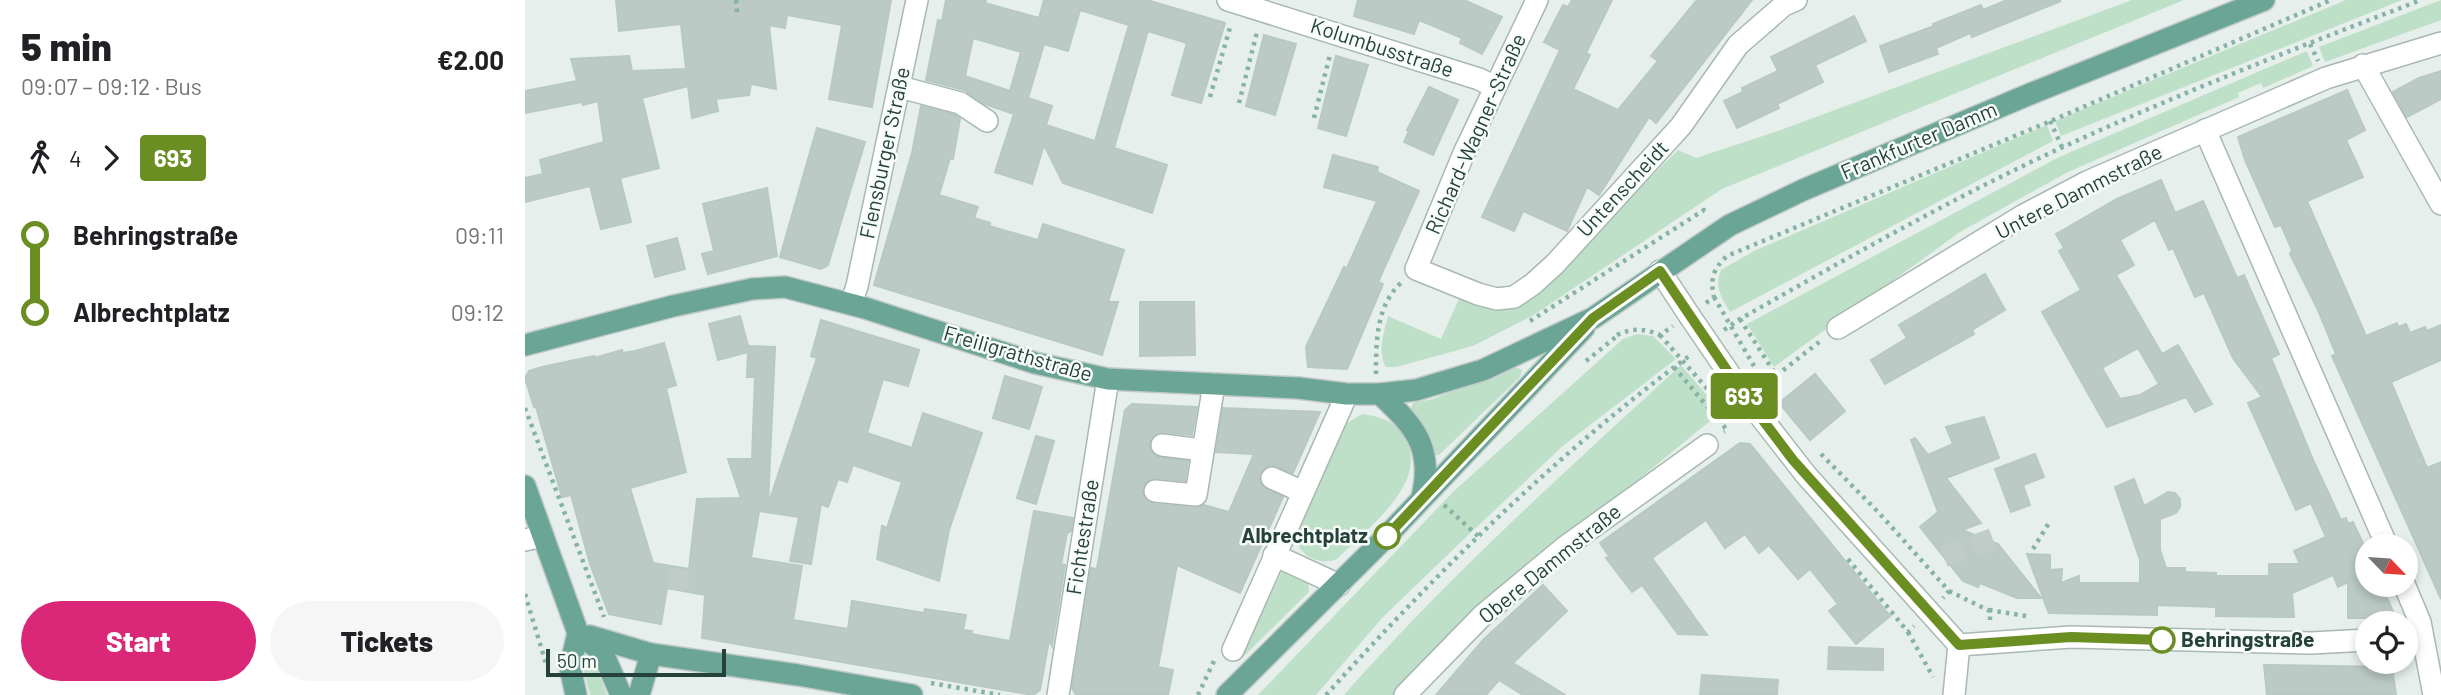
<!DOCTYPE html>
<meta charset="utf-8">
<style>
body{margin:0;font-family:Barlow,sans-serif;background:#f6f6f6;color:#202124;height:100vh;display:flex;flex-direction:column;font-size:26px;white-space:nowrap}
*{box-sizing:border-box;margin:0}
p{font-size:23px;color:#757577}
.icon{flex:none;width:38px;height:38px;fill:none;stroke:currentColor;stroke-width:2;stroke-linecap:round;stroke-linejoin:round}
.map{position:relative;flex:1;overflow:hidden}
.drawer{display:flex;flex-direction:column;background:#fff;width:525px}
.drawer>*{flex:none}
.badge{padding:0 14px;border-radius:5px;font-size:24px;line-height:46px}
.needle{width:46px;rotate:115deg}
.controls{position:absolute;left:1830px;top:534px;display:grid;gap:14px}
.controls a{display:grid;place-items:center;width:63px;height:63px;border-radius:50%;background:#fff;box-shadow:0 4px 10px #0003;font-size:35px}
.scale{position:absolute;left:21px;bottom:18px;width:180px;box-sizing:border-box;padding-left:7px;border:4px solid #24423a;border-top:0;font-size:19px;line-height:24px;white-space:nowrap;color:#24423a;-webkit-text-stroke:5px #f7fbf9;paint-order:stroke}
.map>.badge{position:absolute;translate:-50% -50%;box-shadow:0 0 0 4px #fff}
.legs{display:flex;align-items:center;gap:10px;height:77px;padding:0 21px;font-size:23px}
.legs p{margin-inline-start:auto}
.overview{display:flex;align-items:center;justify-content:space-between;height:119px;padding:0 21px}
h1{font-size:38px;font-weight:800;line-height:52px}
.action{display:flex;gap:14px;margin-top:auto;padding:14px 21px}
.action a{flex:1;height:80px;border-radius:42px;background:#db2777;color:#fff;font-size:28px;font-weight:800;line-height:80px;text-align:center}
.action a+a{background:#f6f6f6;color:#202124}
ul{padding:0 21px;list-style:none}
li{display:flex;align-items:center;gap:24px;height:77px;font-size:26px}
li i{display:grid;place-items:center;width:10px;height:100%;margin:0 9px;background:currentColor}
li i::after{content:'';width:18px;height:18px;margin:-9px;border:5px solid;border-radius:50%;background:#fff}
li p{margin-inline-start:auto}
li:first-child i{background:linear-gradient(#0000 50%,currentColor 0)}
li:last-child i{background:linear-gradient(currentColor 50%,#0000 0)}
main{display:flex;flex:1;min-height:0}
.map>svg:first-child{display:block}
.green{fill:#bfe0c8}
.building{fill:#bbcac4;stroke:#b8c9c2;stroke-width:2;fill-rule:evenodd}
.lines{fill:none;stroke-linecap:round;stroke-linejoin:round}
.minor-tunnel{stroke:#bfccc8;stroke-width:21;stroke-dasharray:21 10;stroke-linecap:butt}
.minor-casing{stroke:#a8b8b2;stroke-width:24}
.major-casing{stroke:#c2cac8;stroke-width:24}
.path{stroke:#86b3a5;stroke-width:4.5;stroke-dasharray:3.5 5;stroke-linecap:butt}
.minor{stroke:#fff;stroke-width:21}
.major{stroke:#6aa596;stroke-width:21}
.minor-bridge-casing{stroke:#a8b8b2;stroke-width:24;stroke-linecap:butt}
.path-bridge{stroke:#86b3a5;stroke-width:4.5;stroke-dasharray:3.5 5;stroke-linecap:butt}
.minor-bridge{stroke:#fff;stroke-width:21}
.line-1-casing{stroke:#fff;stroke-width:16}
.line-1{stroke:#6b8e23;stroke-width:10}
.stop-1-dot{fill:#fff;stroke:#6b8e23;stroke-width:3.5}
.labels{text-anchor:middle;stroke-width:5;stroke-linejoin:round;paint-order:stroke}
.street-label{font-size:21px;fill:#24423a;stroke:#f7fbf9}
.stop-label{font-size:21px;font-weight:bold;fill:#24423a;stroke:#f7fbf9;text-anchor:end}
</style>
<main>
<section class="drawer">
<div class="overview"><div><h1>5 min</h1><p>09:07 – 09:12 · Bus</p></div><b>€2.00</b></div>
<div class="legs"><svg class="icon" aria-label="walk" viewBox="0 0 24 24"><circle cx="13" cy="4" r="2"/><path d="M13 8l-2 6 4 7M11 14l-3 7M7 12l3-4h3l4 4"/></svg>4<svg class="icon" aria-label="forward" viewBox="0 0 24 24"><path d="M9 5l7 7-7 7"/></svg><b class="badge" style="background:#6b8e23;color:#fff">693</b></div>
<ul>
<li><i style="color:#6b8e23"></i><b>Behringstraße</b><p>09:11</p></li>
<li><i style="color:#6b8e23"></i><b>Albrechtplatz</b><p>09:12</p></li>
</ul>
<div class="action"><a>Start</a><a>Tickets</a></div>
</section>
<div class="map">
<svg width="1916" height="695" viewBox="0 0 1916 695">
<rect width="100%" height="100%" fill="#e6efeb"/>
<g class="green">
<path d="M1607,0H1659L1197,189L1007,316L948,346L871,367H861C852,353 859,331 863,316L916,339L934,299C962,308 972,311 1000,301L1153,150L1171,158L1253,131Z"/>
<path d="M1821,0H1877L1536,136L1530,121Z"/>
<path d="M1916,0V20L1800,62L1794,47Z"/>
<path d="M1782,51L1788,66L1738,88L1736,83L1713,93L1714,97L1541,173L1435,232L1249,367L1222,324L1534,157Z"/>
<path d="M1522,125L1528,141L1205,312C1196,297 1189,287 1196,270L1229,251Z"/>
<path d="M1112,334L1128,336L1151,359L1039,445L938,540L857,618L791,695H733L928,492L1098,339Z"/>
<path d="M1156,365L1196,412L1102,489L1034,540L885,676L868,695H819C922,577 1041,471 1156,365Z"/>
<path d="M990,367L997,370L995,377L914,455H909L901,431L886,409L888,403L908,399Z"/>
<path d="M837,414C859,417 874,422 883,445C900,487 839,531 812,559C795,566 773,556 771,537L822,423Z"/>
<path d="M757,571H761L783,581L784,592L715,660Z"/>
<path d="M60,653L67,657L82,695H65L57,663V655Z"/>
</g>
<g class="building">
<path d="M91,0H366L347,107L304,99L317,25L262,15L260,28L244,25L251,89L226,84L224,95L191,99L193,111L167,118L163,86L117,98L134,168L95,178L106,222L76,229L65,186L0,202V178L18,174L15,160L79,142L73,101L58,105L57,102L0,113V91L52,81L46,59L104,56L107,71L161,69L156,24L94,31Z"/>
<path d="M421,0H461L460,3L514,18L519,0H622L700,23L676,103L647,95L662,43L623,31L589,148L642,165L627,213L538,183L519,145L507,184L470,172L489,114L460,104L439,90L401,80L413,20L417,21ZM555,10L604,25L570,141L521,125L527,106L503,98L519,44L543,51ZM448,38L496,52L485,91L440,76Z"/>
<path d="M833,0H939L977,17L957,54L935,43L937,38L894,20L889,34L829,16Z"/>
<path d="M1047,0H1087L1061,53L1065,55L1048,89L1093,110L1133,61L1126,56L1172,0H1227L1131,123L1124,117L1074,195L1062,187L1042,231L998,211L989,231L957,217L1035,50L1019,42L1038,5L1043,7Z"/>
<path d="M1482,0L1536,1L1447,37L1445,33L1411,48L1413,54L1364,72L1355,46L1409,26L1408,24L1456,5L1458,10Z"/>
<path d="M1329,16L1341,41L1290,65L1298,82L1252,104L1254,108L1212,128L1199,101L1218,92L1217,88L1253,71L1246,57Z"/>
<path d="M739,35L771,44L750,115L721,106Z"/>
<path d="M811,56L843,65L821,136L793,128Z"/>
<path d="M1916,71V99L1882,117L1868,92L1894,78Z"/>
<path d="M904,87L933,100L908,155L879,142L884,131L882,130Z"/>
<path d="M1822,90L1840,130L1821,140L1838,177L1782,201L1841,336L1872,323L1873,327L1881,324L1885,333L1900,327L1902,331L1916,325V360L1866,382L1902,468L1916,462V599L1807,356L1811,354L1793,310L1765,254L1767,250L1756,225L1750,227L1720,160L1713,137Z"/>
<path d="M396,106L430,115L435,119L428,159L425,158L414,195L453,207L449,218L465,223L464,226L513,240L518,224L599,250L583,302H593L577,355L349,285L387,153Z"/>
<path d="M292,128L340,142L303,265L296,269L255,257Z"/>
<path d="M808,155L853,167L852,172L894,191L853,282L858,284L822,369L783,367L781,347L819,267L822,268L852,201L799,187Z"/>
<path d="M1636,180L1650,213L1678,201L1712,278L1719,275L1754,354L1746,358L1788,460L1816,520L1821,518L1823,524L1828,522L1843,554V584H1856L1871,618H1823V582L1813,587L1808,575L1767,593L1769,617L1691,616V607L1632,605V615L1524,613L1523,611L1502,554L1525,555V570L1537,569L1536,583L1554,576V583H1615V560L1590,487L1609,479L1619,506L1643,492L1650,493L1655,499V507L1651,513L1635,519V550L1641,568H1660V572L1691,573V576H1744V564H1775L1769,551L1801,537L1786,503L1771,510L1723,403L1737,397L1708,358L1679,293L1670,297L1648,248L1644,250L1630,220L1595,240L1609,265L1591,275L1637,354L1653,345L1687,404L1670,412L1661,397L1582,427L1517,312L1556,290L1534,251L1539,248L1531,234L1592,199ZM1613,348L1634,384L1615,395L1595,399L1577,368Z"/>
<path d="M242,188L252,256L183,274L177,254L189,251L178,204Z"/>
<path d="M152,238L160,269L130,277L122,246Z"/>
<path d="M1460,274L1480,310L1447,330L1449,334L1360,384L1346,360L1382,338L1374,325Z"/>
<path d="M615,302H669L670,355L615,356Z"/>
<path d="M215,316L224,349V346L250,347L243,505L292,358L286,356L296,320L394,350L383,386L358,379L342,433L387,448L398,413L457,433L424,530L414,581L352,559L357,526L362,528L377,482L328,465L322,482L313,479L303,507L296,504L286,564L265,561L274,517L234,511L226,558L277,566L268,620L323,629L327,601L399,613L400,609L441,615L438,630L447,631L446,634L485,641L509,511L548,518L546,531L542,533L536,564L540,565L527,646L524,640L515,690L508,695L177,638L180,595L142,588L136,624L84,614L65,564L46,495L37,497L11,407H9L0,378L4,371L17,367L69,356V358L97,350L98,353L110,351L139,343L151,385L141,388L161,472L105,488L128,563L164,569L172,499L216,498L203,459H227L230,377H222L223,352L193,360L184,324Z"/>
<path d="M1290,374L1320,411L1285,440L1254,403Z"/>
<path d="M480,376L517,387L504,429L468,418Z"/>
<path d="M607,404L672,407L667,435L638,432L626,438L625,449L630,456L663,461L660,481L631,478L620,483L617,490L622,501L629,504L670,508L679,505L704,512L729,454L691,452L698,408L795,412L768,473L746,465L739,468L735,473L734,480L737,486L758,497L715,593L652,565L633,667L648,670L643,695H551L547,688L566,568L572,569L600,410Z"/>
<path d="M1459,417L1474,458L1421,478L1456,523L1437,530L1473,544L1516,598H1492L1455,583L1453,587L1438,581L1395,527L1413,512L1386,440L1390,438L1403,455L1428,444L1421,427Z"/>
<path d="M511,436L529,441L511,504L492,498Z"/>
<path d="M1215,443L1225,444L1365,616L1331,644L1304,611L1313,604L1285,569L1273,579L1244,545L1234,553L1220,534L1200,548L1181,520L1127,558L1182,635L1153,634L1117,585L1107,592L1081,558L1084,556L1075,543Z"/>
<path d="M1510,454L1519,477L1498,485L1505,505L1486,512L1470,469Z"/>
<path d="M1018,585L1042,611L988,663L1040,695H998L974,680L961,695H911L959,639Z"/>
<path d="M1304,647L1358,649V670L1303,669Z"/>
<path d="M1739,665L1867,667L1871,695H1742Z"/>
<path d="M1177,675L1253,680L1252,695H1175Z"/>
</g>
<g class="lines">
<g class="minor-tunnel">
<path d="M1419,557L1469,538"/>
<path d="M153,590L154,568"/>
</g>
<defs>
<g id="minor">
<path d="M703,0L954,79L970,87"/>
<path d="M1012,0L939,153L891,269L953,294L972,299L989,297L1008,284L1030,264L1156,126L1213,45L1259,5L1271,0"/>
<path d="M1838,65L1916,204"/>
<path d="M375,87L435,103L462,121"/>
<path d="M1680,130L1862,546"/>
<path d="M1135,271L1164,315"/>
<path d="M326,304L332,286L392,0"/>
<path d="M1313,328L1499,215L1562,182L1801,78L1916,43"/>
<path d="M1218,394L1281,475L1434,645L1429,695"/>
<path d="M637,445L678,450"/>
<path d="M747,478L778,492"/>
<path d="M630,491L671,495L689,384"/>
<path d="M0,540L18,536"/>
<path d="M749,555L814,585"/>
<path d="M1879,584L1895,622L1909,695"/>
<path d="M1434,645L1546,637L1786,643L1843,640"/>
<path d="M708,650L822,394"/>
<path d="M533,695L583,379"/>
<path d="M880,695L958,615L1040,547L1182,445"/>
</g>
<g id="major">
<path d="M0,345L148,306L227,289L260,287L340,308L510,363L583,379L773,388L822,394H855L891,390L958,370L1068,318L1205,225L1278,190L1505,94L1739,0"/>
<path d="M855,394C889,426 909,447 897,497"/>
<path d="M0,486L53,633L78,653L96,695"/>
<path d="M65,636L126,654"/>
<path d="M51,695L45,667L53,633"/>
<path d="M114,695L126,654L273,675L387,695"/>
<path d="M702,695L856,542L1059,328"/>
</g>
</defs>
<use href="#minor" class="minor-casing"/>
<use href="#major" class="major-casing"/>
<g class="path">
<path d="M211,0L212,12"/>
<path d="M1785,44L1793,61"/>
<path d="M685,97L706,24"/>
<path d="M714,103L732,32"/>
<path d="M789,118L805,55"/>
<path d="M1525,121L1537,147"/>
<path d="M1181,303L1189,297C1185,279 1188,269 1202,256L1521,123L1806,0"/>
<path d="M1215,319L1251,375"/>
<path d="M1005,321L1179,210L1182,214"/>
<path d="M1199,330L1215,319C1321,259 1427,198 1538,147C1655,93 1776,46 1896,0"/>
<path d="M1092,335C1106,328 1120,328 1135,335L1148,326"/>
<path d="M1061,361L1092,336"/>
<path d="M1149,367L1202,430L1199,432"/>
<path d="M851,374C851,341 851,305 877,282"/>
<path d="M1238,386L1298,339"/>
<path d="M0,408L79,617"/>
<path d="M1195,422L1207,411"/>
<path d="M1296,454L1355,514L1424,591L1418,598"/>
<path d="M919,505L954,537"/>
<path d="M1508,549L1524,523"/>
<path d="M1323,559L1383,632L1389,626"/>
<path d="M1424,591L1465,611V623"/>
<path d="M0,594L22,667"/>
<path d="M1464,610L1501,616"/>
<path d="M1853,621H1872"/>
<path d="M1383,632L1408,677"/>
<path d="M406,683L475,695"/>
<path d="M673,695L689,661"/>
<path d="M801,695C912,572 1033,452 1167,354"/>
</g>
<use href="#minor" class="minor"/>
<use href="#major" class="major"/>
<defs>
<path id="minor-bridge" d="M1164,315L1218,394"/>
</defs>
<use href="#minor-bridge" class="minor-bridge-casing"/>
<g class="path-bridge">
<path d="M1189,297L1229,366"/>
<path d="M1135,335L1192,400"/>
</g>
<use href="#minor-bridge" class="minor-bridge"/>
</g>
<g class="lines">
<defs>
<path id="line-1" d="M862,536L1068,318L1135,271L1218,394L1268,460L1434,645L1546,637L1637,640"/>
</defs>
<use href="#line-1" class="line-1-casing"/>
<use href="#line-1" class="line-1"/>
</g>
<g class="stop-1-dot">
<circle cx="862" cy="536" r="12"/>
<circle cx="1637" cy="640" r="12"/>
</g>
<g class="labels">
<g class="street-label">
<text transform="translate(857 48) rotate(18)" y="7">Kolumbusstraße</text>
<text transform="translate(951 134) rotate(-66)" y="7">Richard-Wagner-Straße</text>
<text transform="translate(1394 141) rotate(-23)" y="7">Frankfurter Damm</text>
<text transform="translate(360 153) rotate(-78)" y="7">Flensburger Straße</text>
<text transform="translate(1098 189) rotate(-47)" y="7">Untenscheidt</text>
<text transform="translate(1554 192) rotate(-27)" y="7">Untere Dammstraße</text>
<text transform="translate(493 354) rotate(16)" y="7">Freiligrathstraße</text>
<text transform="translate(558 537) rotate(-81)" y="7">Fichtestraße</text>
<text transform="translate(1025 564) rotate(-39)" y="7">Obere Dammstraße</text>
</g>
<g class="stop-label">
<text x="843" y="543">Albrechtplatz</text>
<text x="1656" y="647" text-anchor="start">Behringstraße</text>
</g>
</g>
</svg>
<div class="controls">
<a><svg class="needle" viewBox="-14 -14 28 28"><path d="M0-13l5 13h-10z" fill="#e53935"/><path d="M0 13l5-13h-10z" fill="#757577"/></svg></a>
<a><svg class="icon" aria-label="locate" viewBox="0 0 24 24"><circle cx="12" cy="12" r="6"/><path d="M12 2v4M12 18v4M2 12h4M18 12h4"/></svg></a>
</div>
<div class="scale">50 m</div>
<b class="badge" style="left:1219px;top:396px;background:#6b8e23;color:#fff">693</b>
</div>
</main>
